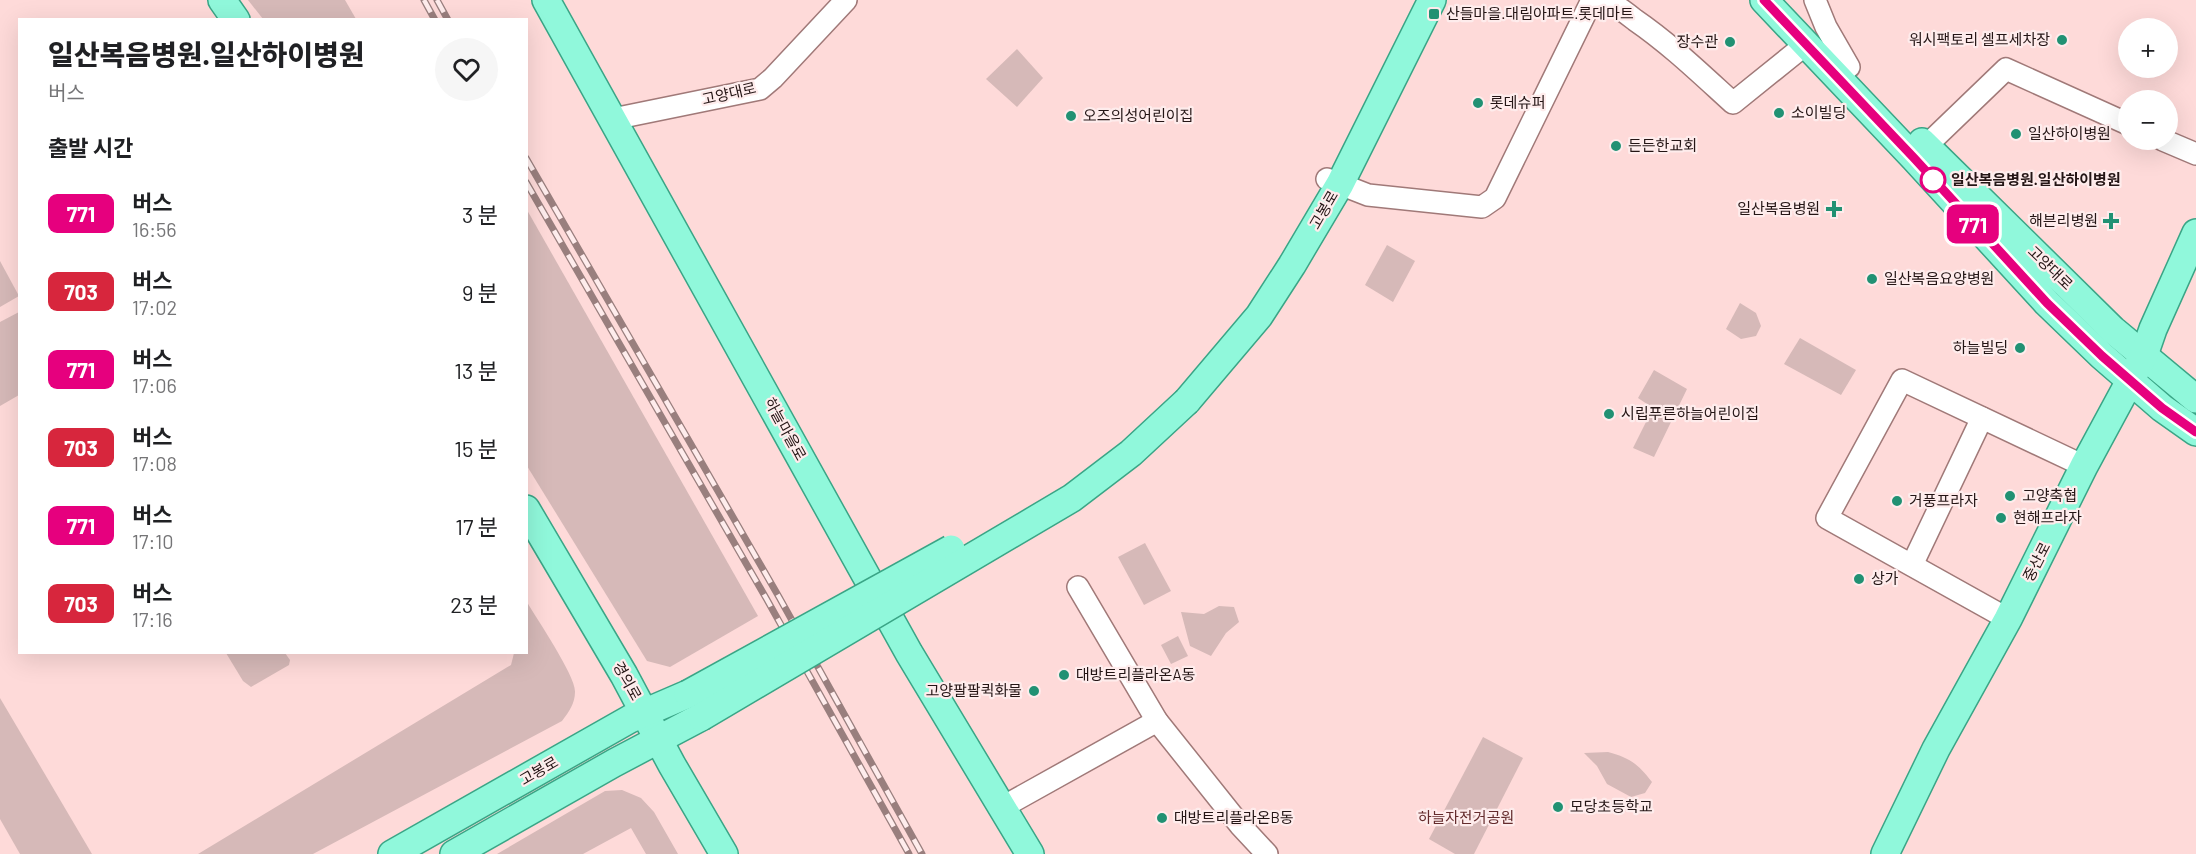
<!DOCTYPE html>
<html lang="ko">
<meta charset="utf-8">
<style>
body{margin:0;font-family:Barlow,"Noto Sans KR",sans-serif;background:#f6f6f6;color:#202124;height:100vh;display:flex;flex-direction:column;font-size:22px;white-space:nowrap}
*{box-sizing:border-box;margin:0}
p{font-size:20px;color:#757577}
.icon{flex:none;width:33px;height:33px;fill:none;stroke:currentColor;stroke-width:2;stroke-linecap:round;stroke-linejoin:round}
.map{position:relative;flex:1;overflow:hidden}
.side{position:absolute;left:18px;top:18px;width:510px;height:636px;display:flex;flex-direction:column;background:#fff;border-radius:0px;box-shadow:0 6px 24px #0002}
.side>*{flex:none}
.badge{padding:0 12px;border-radius:9px;font-size:21px;line-height:39px}
.controls{position:absolute;left:2118px;top:18px;display:grid;gap:12px}
.controls a{display:grid;place-items:center;width:60px;height:60px;border-radius:50%;background:#fff;box-shadow:0 6px 24px #0002;font-size:30px}
.map>.badge{position:absolute;translate:-50% -50%;box-shadow:0 0 0 3px #fff}
h2{padding:0 30px;font-size:22px;line-height:54px}
.round{display:grid;place-items:center;flex:none;width:63px;height:63px;border-radius:32px;background:#f6f6f6}
.overview{display:flex;align-items:center;justify-content:space-between;height:102px;padding:0 30px}
h1{font-size:28px;font-weight:800;line-height:45px}
ul{padding:0;list-style:none}
li{display:flex;align-items:center;gap:18px;height:78px;padding:0 30px}
li div{flex:1}
li b{display:block;font-size:22px}
li em{font-style:normal}
li .badge{min-width:66px;font-weight:700;text-align:center}
.map>svg:first-child{display:block}
.green{fill:#d6b9b8}
.lines{fill:none;stroke-linecap:round;stroke-linejoin:round}
.minor-casing{stroke:#a07978;stroke-width:24}
.major-casing{stroke:#3aa586;stroke-width:30}
.minor{stroke:#fff;stroke-width:21}
.major{stroke:#90f8db;stroke-width:27}
.rail-casing{stroke:#997f7e;stroke-width:7}
.rail{stroke:#feecec;stroke-width:4.5;stroke-dasharray:14;stroke-linecap:butt}
.major-bridge-casing{stroke:#3aa586;stroke-width:30;stroke-linecap:butt}
.major-bridge{stroke:#90f8db;stroke-width:27}
.line-casing{stroke:#fff;stroke-width:14}
.line{stroke:#e6007e;stroke-width:9}
.poi-dot{fill:#219173;stroke:#feecec;stroke-width:2}
.stop-dot{fill:#fff;stroke:#e6007e;stroke-width:3}
.labels{text-anchor:middle;stroke-width:4.5;stroke-linejoin:round;paint-order:stroke}
.poi-label{font-size:15px;fill:#241515;stroke:#feecec;text-anchor:start}
.street-label{font-size:15px;fill:#241515;stroke:#feecec}
.stop-label{font-size:15px;font-weight:bold;fill:#241515;stroke:#feecec;text-anchor:start}
.park-label{font-size:15px;fill:#642b2c;stroke:#feecec}
</style>
<div class="map">
<svg width="2196" height="854" viewBox="0 0 2196 854">
<rect width="100%" height="100%" fill="#fedad9"/>
<g class="green">
<path d="M248,0H345L356,19H263Z"/>
<path d="M1017,49L1043,78L1017,107L986,79Z"/>
<path d="M527,210L758,616L670,667L647,661L527,466Z"/>
<path d="M1387,245L1415,261L1393,302L1365,285Z"/>
<path d="M0,261L19,296L0,307Z"/>
<path d="M1740,303L1756,313L1761,326L1756,336L1741,339L1726,329Z"/>
<path d="M19,312V395L0,406V322Z"/>
<path d="M1800,338L1856,370L1841,395L1784,364Z"/>
<path d="M1654,370L1687,389L1654,457L1633,448L1653,408L1638,398Z"/>
<path d="M1145,543L1171,591L1144,605L1118,557Z"/>
<path d="M527,602C536,618 576,676 575,692C575,703 569,712 562,721L313,854H198L511,665L514,653L526,652Z"/>
<path d="M1219,606L1234,607L1239,622L1226,633L1211,656L1190,646L1181,612L1204,614Z"/>
<path d="M1178,636L1188,656L1171,664L1161,645Z"/>
<path d="M226,653H285L290,660L289,665L251,687L243,681Z"/>
<path d="M0,698L92,854H20L0,819Z"/>
<path d="M1483,737L1523,758L1474,854H1455L1429,839Z"/>
<path d="M1608,752C1630,758 1638,764 1652,782L1645,793L1631,797L1607,784L1597,766L1584,753Z"/>
<path d="M622,790L641,798L654,812L678,854H646L631,828L583,854H497L605,791Z"/>
</g>
<g class="lines">
<defs>
<g id="minor">
<path d="M1603,0C1615,4 1625,12 1635,20C1670,44 1701,74 1733,103L1805,45"/>
<path d="M1815,0L1826,27L1849,67"/>
<path d="M613,119L760,89L773,78L846,0"/>
<path d="M2163,140L2196,154"/>
<path d="M1926,146L2006,69L2128,124"/>
<path d="M1327,179L1368,195L1482,207L1495,198L1592,0"/>
<path d="M1912,565L1982,418"/>
<path d="M1078,587L1157,721L1240,825L1267,854"/>
<path d="M2008,619L1827,518L1902,380L2084,466"/>
<path d="M1001,808L1157,721"/>
</g>
<g id="major">
<path d="M222,0L236,20"/>
<path d="M546,0L909,653L1030,854"/>
<path d="M1764,0L1914,158L2047,303L2102,356L2162,408L2196,432"/>
<path d="M1922,142L2113,330L2196,399"/>
<path d="M1187,401L1259,316L1292,265L1340,184L1432,0"/>
<path d="M526,509L624,675L672,765L724,854"/>
<path d="M392,854L630,719L688,694"/>
<path d="M454,854L614,763L701,717"/>
<path d="M1885,854L1936,749L2008,619L2084,466L2144,355L2153,329L2196,233"/>
</g>
</defs>
<use href="#minor" class="minor-casing"/>
<use href="#major" class="major-casing"/>
<use href="#minor" class="minor"/>
<use href="#major" class="major"/>
<defs>
<g id="rail">
<path d="M424,0L435,20"/>
<path d="M437,0L448,20"/>
<path d="M526,158L779,597L922,854"/>
<path d="M526,182L766,598L909,854"/>
</g>
</defs>
<use href="#rail" class="rail-casing"/>
<use href="#rail" class="rail"/>
<defs>
<g id="major-bridge">
<path d="M688,694L951,549"/>
<path d="M701,717L1072,498L1131,453L1187,401"/>
</g>
</defs>
<use href="#major-bridge" class="major-bridge-casing"/>
<use href="#major-bridge" class="major-bridge"/>
</g>
<g class="lines">
<defs>
<path id="line" d="M1764,0L1914,158L2047,303L2102,356L2162,408L2196,432"/>
</defs>
<use href="#line" class="line-casing"/>
<use href="#line" class="line"/>
</g>
<g class="poi-dot">
<rect x="1428" y="8" width="12" height="12" rx="3"/>
<circle cx="2062" cy="40" r="6"/>
<circle cx="1730" cy="42" r="6"/>
<circle cx="1478" cy="103" r="6"/>
<circle cx="1779" cy="113" r="6"/>
<circle cx="1071" cy="116" r="6"/>
<circle cx="2016" cy="134" r="6"/>
<circle cx="1616" cy="146" r="6"/>
<path d="M1831 200h6v6h6v6h-6v6h-6v-6h-6v-6h6z"/>
<path d="M2108 212h6v6h6v6h-6v6h-6v-6h-6v-6h6z"/>
<circle cx="1872" cy="279" r="6"/>
<circle cx="2020" cy="348" r="6"/>
<circle cx="1609" cy="414" r="6"/>
<circle cx="2010" cy="496" r="6"/>
<circle cx="1897" cy="501" r="6"/>
<circle cx="2001" cy="518" r="6"/>
<circle cx="1859" cy="579" r="6"/>
<circle cx="1064" cy="675" r="6"/>
<circle cx="1034" cy="691" r="6"/>
<circle cx="1558" cy="807" r="6"/>
<circle cx="1162" cy="818" r="6"/>
</g>
<circle class="stop-dot" cx="1933" cy="180" r="12"/>
<g class="labels">
<g class="poi-label">
<text x="1446" y="19">산들마을.대림아파트.롯데마트</text>
<text x="2050" y="45" text-anchor="end">워시팩토리 셀프세차장</text>
<text x="1718" y="47" text-anchor="end">장수관</text>
<text x="1490" y="108">롯데슈퍼</text>
<text x="1791" y="118">소이빌딩</text>
<text x="1083" y="121">오즈의성어린이집</text>
<text x="2028" y="139">일산하이병원</text>
<text x="1628" y="151">든든한교회</text>
<text x="1820" y="214" text-anchor="end">일산복음병원</text>
<text x="2098" y="226" text-anchor="end">해븐리병원</text>
<text x="1884" y="284">일산복음요양병원</text>
<text x="2008" y="353" text-anchor="end">하늘빌딩</text>
<text x="1621" y="419">시립푸른하늘어린이집</text>
<text x="2022" y="501">고양축협</text>
<text x="1909" y="506">거풍프라자</text>
<text x="2013" y="523">현해프라자</text>
<text x="1871" y="584">상가</text>
<text x="1076" y="680">대방트리플라온A동</text>
<text x="1022" y="696" text-anchor="end">고양팔팔퀵화물</text>
<text x="1570" y="812">모당초등학교</text>
<text x="1174" y="823">대방트리플라온B동</text>
</g>
<g class="street-label">
<text transform="translate(729 94) rotate(-13)" y="5">고양대로</text>
<text transform="translate(1324 210) rotate(-60)" y="5">고봉로</text>
<text transform="translate(2050 268) rotate(44)" y="5">고양대로</text>
<text transform="translate(785 429) rotate(61)" y="5">하늘마을로</text>
<text transform="translate(2037 562) rotate(-63)" y="5">중산로</text>
<text transform="translate(627 681) rotate(61)" y="5">경의로</text>
<text transform="translate(539 771) rotate(-30)" y="5">고봉로</text>
</g>
<g class="stop-label">
<text x="1951" y="185">일산복음병원.일산하이병원</text>
</g>
<g class="park-label">
<text x="1466" y="823">하늘자전거공원</text>
</g>
</g>
</svg>
<div class="controls">
<a>+</a>
<a>−</a>
</div>
<b class="badge" style="left:1973px;top:224px;background:#e6007e;color:#fff">771</b>
<section class="side">
<div class="overview"><div><h1>일산복음병원.일산하이병원</h1><p>버스</p></div><a class="round"><svg class="icon" aria-label="heart" viewBox="0 0 24 24"><path d="M12 20l-8-8c-3-5 5-10 8-4 3-6 11-1 8 4z"/></svg></a></div>
<h2>출발 시간</h2>
<ul>
<li><span class="badge" style="background:#e6007e;color:#fff">771</span><div><b>버스</b><p>16:56</p></div><em>3 분</em></li>
<li><span class="badge" style="background:#d7263d;color:#fff">703</span><div><b>버스</b><p>17:02</p></div><em>9 분</em></li>
<li><span class="badge" style="background:#e6007e;color:#fff">771</span><div><b>버스</b><p>17:06</p></div><em>13 분</em></li>
<li><span class="badge" style="background:#d7263d;color:#fff">703</span><div><b>버스</b><p>17:08</p></div><em>15 분</em></li>
<li><span class="badge" style="background:#e6007e;color:#fff">771</span><div><b>버스</b><p>17:10</p></div><em>17 분</em></li>
<li><span class="badge" style="background:#d7263d;color:#fff">703</span><div><b>버스</b><p>17:16</p></div><em>23 분</em></li>
</ul>
</section>
</div>
